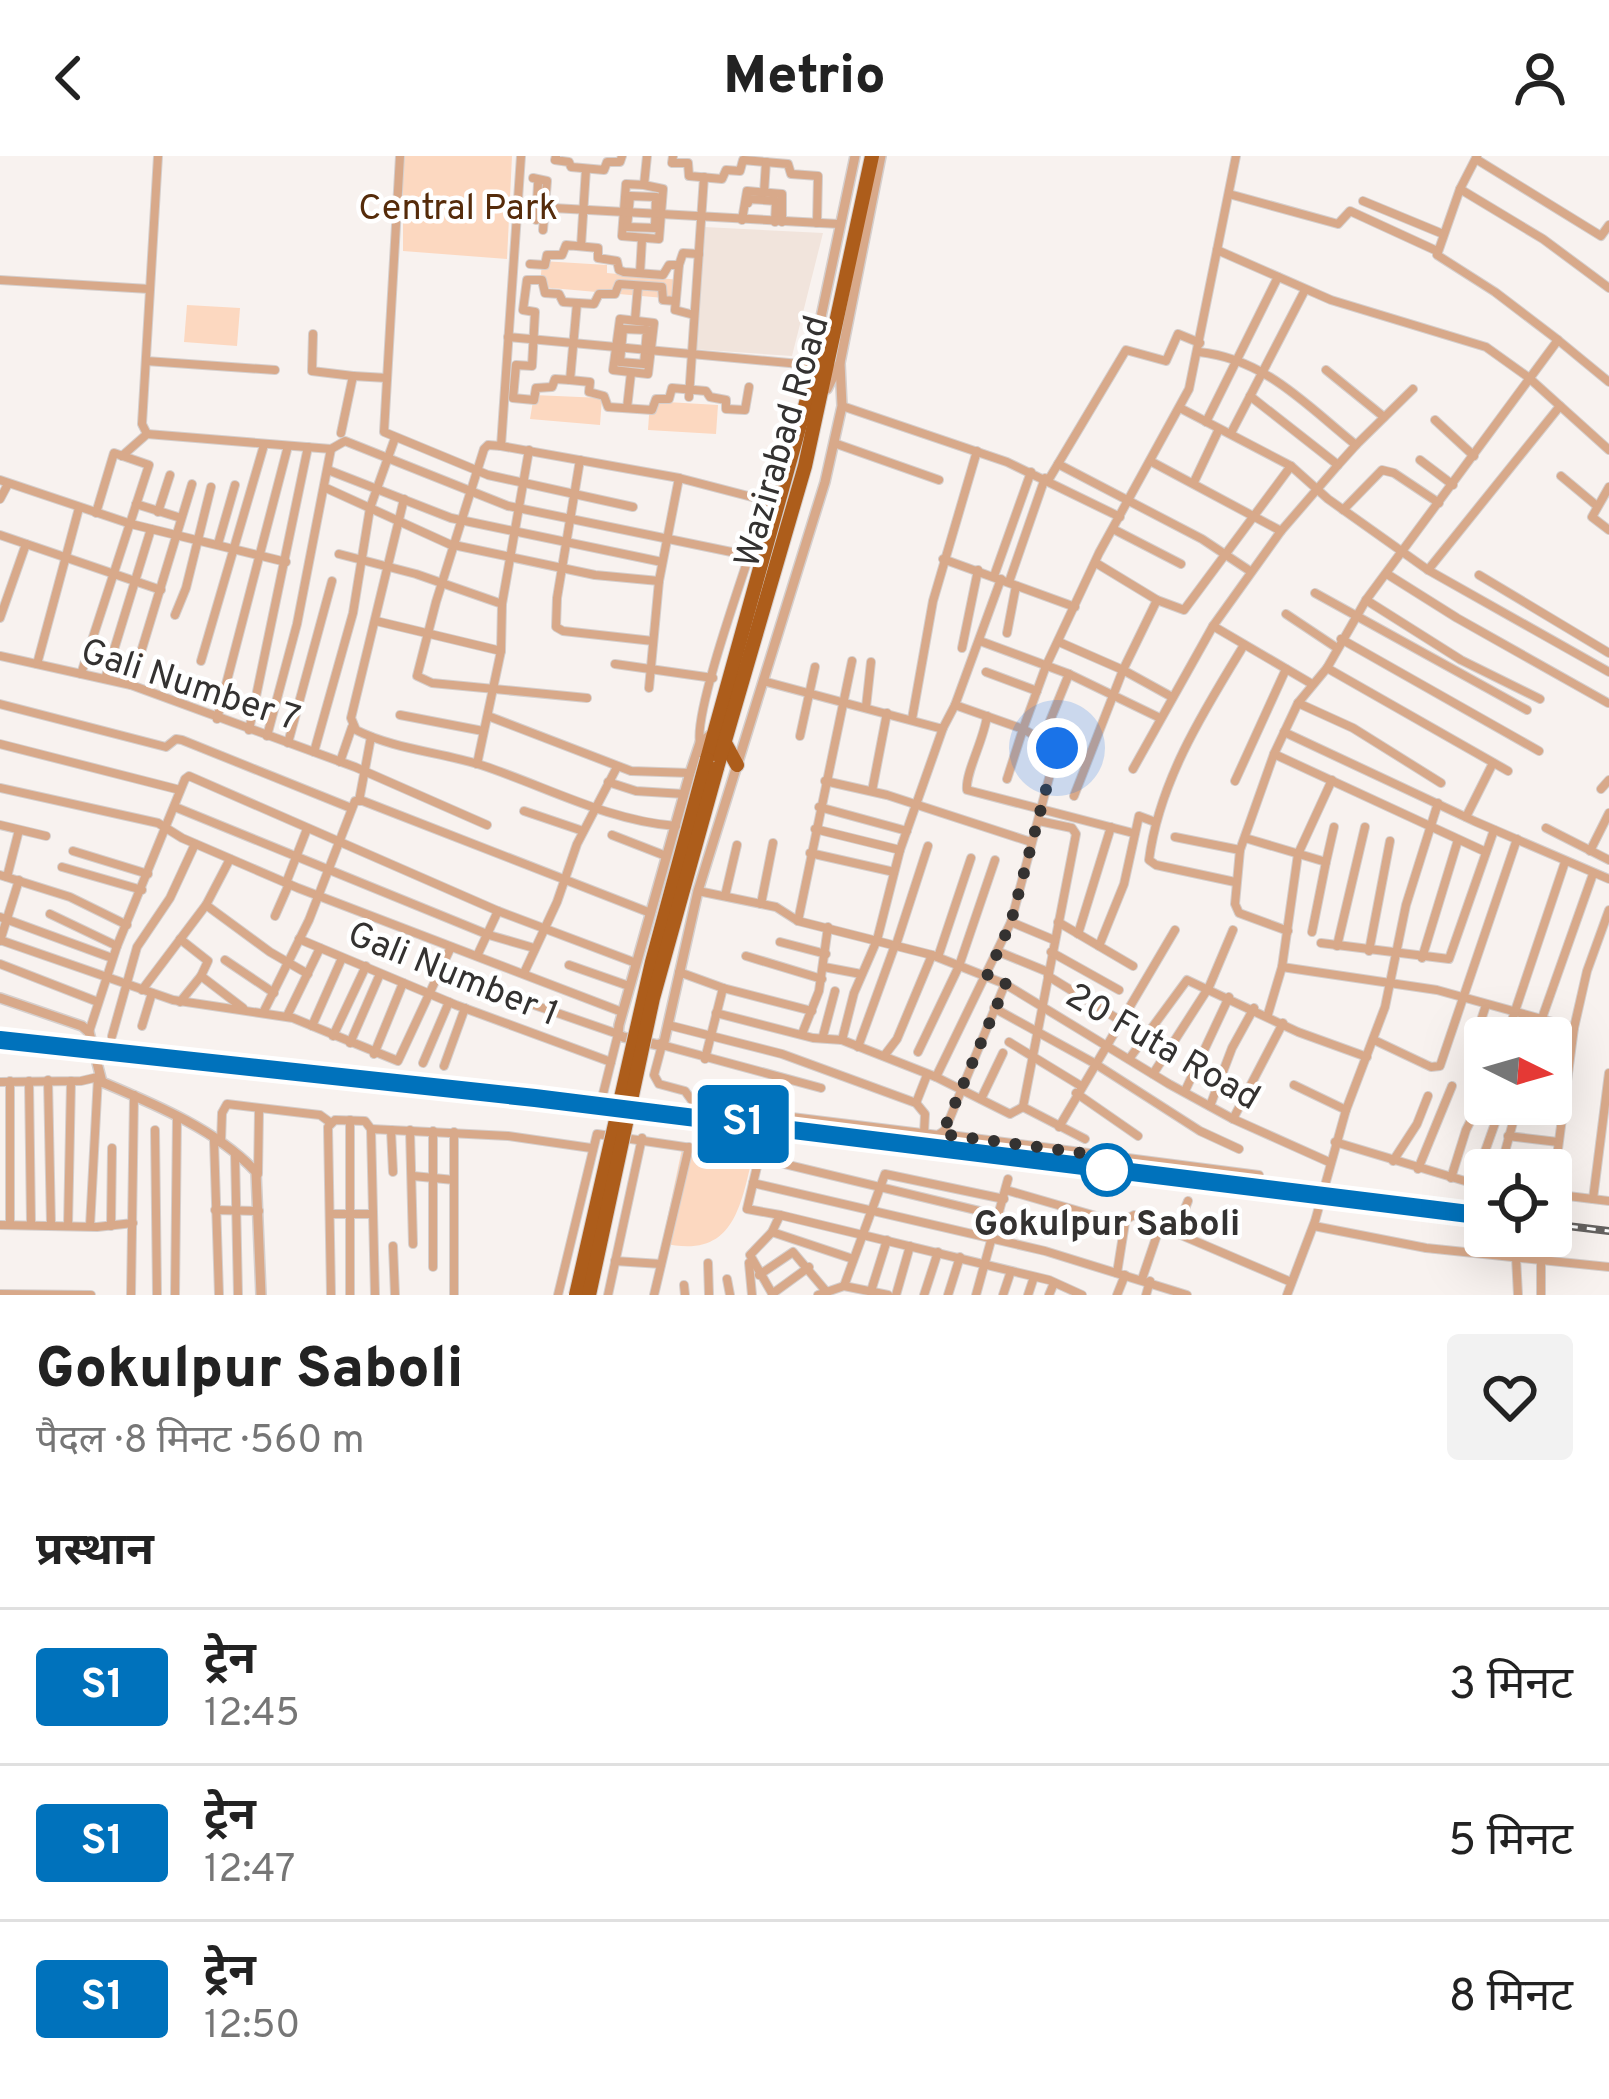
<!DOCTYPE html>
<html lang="hi">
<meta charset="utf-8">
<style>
body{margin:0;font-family:Overpass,"Noto Sans Devanagari",sans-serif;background:#f2f2f2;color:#222;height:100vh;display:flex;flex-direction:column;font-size:45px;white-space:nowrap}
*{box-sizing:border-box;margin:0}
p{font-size:39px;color:#767676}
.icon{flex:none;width:66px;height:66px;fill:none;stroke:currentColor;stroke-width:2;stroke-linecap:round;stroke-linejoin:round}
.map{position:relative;height:1139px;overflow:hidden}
.drawer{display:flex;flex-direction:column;background:#fff;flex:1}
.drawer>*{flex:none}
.badge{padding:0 24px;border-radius:9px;font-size:42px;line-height:78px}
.needle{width:78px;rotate:95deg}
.controls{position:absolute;left:1464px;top:861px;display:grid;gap:24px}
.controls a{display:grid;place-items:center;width:108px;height:108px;border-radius:12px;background:#fff;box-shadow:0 12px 48px #0002;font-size:60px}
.you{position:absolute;width:60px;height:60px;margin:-30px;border:9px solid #fff;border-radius:50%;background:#1a73e8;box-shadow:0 0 0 18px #1a73e833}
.map>.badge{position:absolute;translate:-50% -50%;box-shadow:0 0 0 6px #fff}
h2{padding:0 36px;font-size:45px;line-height:108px}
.round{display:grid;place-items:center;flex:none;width:126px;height:126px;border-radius:12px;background:#f2f2f2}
.headline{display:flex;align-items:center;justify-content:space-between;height:204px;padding:0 36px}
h1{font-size:57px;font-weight:800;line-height:90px}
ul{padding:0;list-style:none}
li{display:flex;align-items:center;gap:36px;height:156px;padding:0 36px;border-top:3px solid #e0e0e0}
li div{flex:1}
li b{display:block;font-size:45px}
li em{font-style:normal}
li .badge{min-width:132px;font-weight:700;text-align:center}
header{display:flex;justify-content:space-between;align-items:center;height:156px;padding:0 36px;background:#fff;font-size:54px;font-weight:800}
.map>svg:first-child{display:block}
.built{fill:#f1e4dc}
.green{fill:#fcd8c0}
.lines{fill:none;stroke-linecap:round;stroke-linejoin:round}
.minor-casing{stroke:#d5cfcd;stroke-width:10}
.tertiary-casing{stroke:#d5cfcd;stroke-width:12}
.trunk-casing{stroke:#d5cfcd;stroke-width:16}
.minor{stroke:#d8a98a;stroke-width:8}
.tertiary{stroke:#d8a98a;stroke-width:9}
.trunk{stroke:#ad5d1b;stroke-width:14}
.rail-casing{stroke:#656260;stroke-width:8}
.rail{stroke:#fff;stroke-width:3;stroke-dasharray:9;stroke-linecap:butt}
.trunk-bridge-casing{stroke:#d5cfcd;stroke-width:16;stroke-linecap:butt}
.trunk-bridge{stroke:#ad5d1b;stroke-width:14}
.line-casing{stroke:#fff;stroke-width:27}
.line{stroke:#0072bc;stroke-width:18}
.walk{stroke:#343231;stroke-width:12;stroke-dasharray:0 21.6}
.stop-dot{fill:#fff;stroke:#0072bc;stroke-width:6}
.labels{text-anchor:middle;stroke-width:9;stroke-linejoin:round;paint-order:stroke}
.park-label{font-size:36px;fill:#552b0a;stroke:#fff}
.street-label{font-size:36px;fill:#343231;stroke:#fff}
.stop-label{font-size:36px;font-weight:bold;fill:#343231;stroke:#fff}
</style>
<header><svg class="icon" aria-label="back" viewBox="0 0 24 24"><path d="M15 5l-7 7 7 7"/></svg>Metrio<svg class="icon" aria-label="person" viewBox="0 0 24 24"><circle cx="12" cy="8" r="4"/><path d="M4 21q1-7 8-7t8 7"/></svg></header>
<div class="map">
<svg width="1609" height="1139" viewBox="0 0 1609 1139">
<rect width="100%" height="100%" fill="#f8f2ef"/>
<path class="built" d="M704,71L823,77L792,200L692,193Z"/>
<g class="green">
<path d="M403,0H512L507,103L403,95Z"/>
<path d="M542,105L607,109V117L680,124L678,147L664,142L540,131Z"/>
<path d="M187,149L240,152L237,190L184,186Z"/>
<path d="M534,239L602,242L600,269L530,263Z"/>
<path d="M650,245L718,249L716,278L648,274Z"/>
<path d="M683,988L753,999C740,1053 733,1104 662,1087Z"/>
</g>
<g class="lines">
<defs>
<g id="minor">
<path d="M400,0L384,276L488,319L633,351"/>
<path d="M521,0L501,290L679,322L779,348"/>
<path d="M556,0L555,4L569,6L571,11L604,14L607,6H620L622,0"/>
<path d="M673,0L672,7H688L689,20L722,23L726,14L740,15L743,4L788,8L791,18L818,20L817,67"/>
<path d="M1477,0L1460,33L1437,99L1495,136L1558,184"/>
<path d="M1476,3L1601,80L1609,69"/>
<path d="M533,22L547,25L543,74"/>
<path d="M644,29L626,28L622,80L659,83L663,33L644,29L647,0"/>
<path d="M1460,33L1543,83L1609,132"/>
<path d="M764,37L766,6"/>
<path d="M1229,38L1338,68L1350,55L1437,95"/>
<path d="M630,40L656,41L655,72L627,71Z"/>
<path d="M1363,45L1443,78"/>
<path d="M748,47L749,43L776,45L775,66"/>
<path d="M517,50L839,68"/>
<path d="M536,64L538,28"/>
<path d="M742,64L747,35L782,38V66"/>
<path d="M581,90L586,13"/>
<path d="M1217,94L1331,144L1486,191L1528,221L1609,294"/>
<path d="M530,108L545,109L547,99H562L566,89L598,92V102L617,105L619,114L624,116L663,119L669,109H679L683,97L699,98"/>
<path d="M679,109L675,154L694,159"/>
<path d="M640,117L642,83"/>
<path d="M0,124L149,133"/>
<path d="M577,147L570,224L590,226L589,236L604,240L608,251L652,254L656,243H669L672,232L706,235L710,241L726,244V253L745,254L749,231"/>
<path d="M620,163L654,167L648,218L613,214Z"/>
<path d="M635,164L638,130"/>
<path d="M623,173L647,174L644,208L620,206Z"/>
<path d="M313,178L312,215L353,220L341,277"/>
<path d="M508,181L811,209"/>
<path d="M1199,196C1266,203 1307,250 1356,289L1413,233"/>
<path d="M146,205L275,214"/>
<path d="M1326,214L1384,261"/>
<path d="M353,220L387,222"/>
<path d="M570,224L555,223L552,231L536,232L534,244L513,242L516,209L532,210L535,156L523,154L527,124H542L545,137L559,138L563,146L594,148L599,138H615L619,128L662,131L663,144L675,145"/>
<path d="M1250,240L1338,309L1281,375"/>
<path d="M689,241L704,21"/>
<path d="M842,250L1007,306L1120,361"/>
<path d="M627,252L631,217"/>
<path d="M1180,252L1291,310L1328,343L1428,414L1609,516"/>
<path d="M1435,264L1474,300"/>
<path d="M1206,266L1278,121"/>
<path d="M1231,277L1305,134"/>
<path d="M147,278L331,293L345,285L508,350L751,400"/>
<path d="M147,278L142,268L158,0"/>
<path d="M834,287L939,324"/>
<path d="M501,290L488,289L484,293L436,446L417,520L432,527L587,542"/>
<path d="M122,300L147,278"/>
<path d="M580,304L557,442L556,471L563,475L653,485"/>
<path d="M1420,304L1453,329"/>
<path d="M1058,308L1202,383L1250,415"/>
<path d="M1338,309L1356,289"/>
<path d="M328,314L451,362L662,406"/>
<path d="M1561,320L1597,350"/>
<path d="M1049,323L1126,194L1166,205L1178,178L1200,187"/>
<path d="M0,324L131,368L286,406"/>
<path d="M1194,326L1219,273"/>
<path d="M1609,331L1592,361L1609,374"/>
<path d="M326,332L449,388L595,419L659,425"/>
<path d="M0,343L8,328"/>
<path d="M404,343L351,562L356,574C394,593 439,596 481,609C545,630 608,665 676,670"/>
<path d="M136,348L181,362"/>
<path d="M1343,354L1382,314L1394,317L1439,347"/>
<path d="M158,356L170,319"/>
<path d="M1113,373L1181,408"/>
<path d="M0,379L161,434"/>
<path d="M218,388L235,329"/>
<path d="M339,398L416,418L502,448L501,495L477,608"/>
<path d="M943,403L1075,451"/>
<path d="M1096,407L1157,444L1184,454L1291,310"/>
<path d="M1428,414L1560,250"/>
<path d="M1387,418L1457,462L1608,547"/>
<path d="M1479,419L1609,497"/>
<path d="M994,420L1031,316"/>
<path d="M1009,426L1045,322"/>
<path d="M1315,437L1527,554"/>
<path d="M1366,444L1461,504L1540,543"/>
<path d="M502,448L529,294"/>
<path d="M1286,458L1337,492"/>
<path d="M175,459L186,432L211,331"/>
<path d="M0,462L26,388"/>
<path d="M376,465L501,495"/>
<path d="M1213,470L1312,528"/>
<path d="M1007,477L1016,430"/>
<path d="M1341,483L1539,595"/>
<path d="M980,485L1069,518L1160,562"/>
<path d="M1059,486L1123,514L1172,541"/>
<path d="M962,492L978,414"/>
<path d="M0,500L131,529L355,611L487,669"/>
<path d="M201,505L264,289"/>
<path d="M37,508L79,352"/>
<path d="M615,508L713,522"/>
<path d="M1327,512L1508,615"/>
<path d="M986,516L1037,535"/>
<path d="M81,518L149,309L114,297L96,357"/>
<path d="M105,523L151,373"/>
<path d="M763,525L939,572H943L955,549L1023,573L1046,510L1099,397L1189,233L1236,0"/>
<path d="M131,529L192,328"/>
<path d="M649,532L659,425L679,322"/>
<path d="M1298,547L1353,572L1441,627"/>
<path d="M0,548L166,591L176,583L182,584L351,652"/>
<path d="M955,549L1001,423"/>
<path d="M866,551L871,506"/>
<path d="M400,559L483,575"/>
<path d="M488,560L631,615L690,617"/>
<path d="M987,560C984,584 965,617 967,634L1133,677"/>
<path d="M217,563L288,290"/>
<path d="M912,563L933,445L977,295"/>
<path d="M249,574L308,291"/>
<path d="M1284,576L1474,665L1609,723"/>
<path d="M267,580L297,468L331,293"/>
<path d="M800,580L815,511"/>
<path d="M1043,582L1069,518"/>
<path d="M288,587L332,425"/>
<path d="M700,587C693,553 754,390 767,345"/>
<path d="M0,588L180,634"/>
<path d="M314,596L353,457L370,352L395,282"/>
<path d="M1274,598L1486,696"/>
<path d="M340,606L352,571"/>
<path d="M1133,613L1213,470L1281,375L1152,306"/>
<path d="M825,625L887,639L1031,686"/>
<path d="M1235,625L1286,513"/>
<path d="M608,626L636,635L684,638"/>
<path d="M0,632L158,667L182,682L298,732L622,856"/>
<path d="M1601,633L1609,624"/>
<path d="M872,635L887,557"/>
<path d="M1074,640L1123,514L1157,444"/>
<path d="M359,645L371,581"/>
<path d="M175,651L489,779L534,792"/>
<path d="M819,651L907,675"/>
<path d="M524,655L583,675"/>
<path d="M1466,661L1493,607"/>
<path d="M1039,665L1072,672L1076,678L1023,951L1085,983"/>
<path d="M0,669L46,680"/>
<path d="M1546,672L1609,704"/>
<path d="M815,673L900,694"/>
<path d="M612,679L666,700"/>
<path d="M1175,681L1240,694"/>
<path d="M1245,682L1326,706L1312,776"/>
<path d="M73,695L148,718"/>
<path d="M1590,695L1609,657"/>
<path d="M810,697L894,716"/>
<path d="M1326,706L1334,671"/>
<path d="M62,711L142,734"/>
<path d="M0,719L70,741L127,769"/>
<path d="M7,721L19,674"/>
<path d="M1235,726L1156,709L1149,704C1159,626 1203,556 1244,489"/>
<path d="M286,727L307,673"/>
<path d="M698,735L776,751L798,765L932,799L1005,828L1169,928L1233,963L1329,1006"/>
<path d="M725,740L737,689"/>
<path d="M761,748L773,687"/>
<path d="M206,749L270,796L308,818"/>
<path d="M50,758L117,790"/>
<path d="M275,760L289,728"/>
<path d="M0,761L112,802"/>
<path d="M798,765L852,505"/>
<path d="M1011,766L1054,784"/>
<path d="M1058,766L1133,810"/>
<path d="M1288,775L1239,757L1235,748L1240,694L1274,598L1298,547L1327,512L1366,444L1558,184L1609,226"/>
<path d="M1078,778L1111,671"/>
<path d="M180,783L208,805L201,820L180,846"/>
<path d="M299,783L456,849L611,906"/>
<path d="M0,784L173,844L293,862L398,905L451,791"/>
<path d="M0,785L19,724"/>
<path d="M780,786L826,798"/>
<path d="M1321,787L1449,803L1494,674"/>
<path d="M896,789L928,690"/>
<path d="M1099,790L1124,728L1139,660L1155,666"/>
<path d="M1337,790L1365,671"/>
<path d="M1369,795L1390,685"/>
<path d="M999,796L1048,816"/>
<path d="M1051,796L1119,834"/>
<path d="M477,800L498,755"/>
<path d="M746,800L822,823"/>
<path d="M938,801L971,702"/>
<path d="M1422,802L1458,684"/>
<path d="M225,804L274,837"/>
<path d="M0,808L98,846"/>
<path d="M569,809L629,830"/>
<path d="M824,811L861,818"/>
<path d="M1282,811L1437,834L1574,872L1587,815L1609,754"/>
<path d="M439,816L618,878L603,938"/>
<path d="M679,816L723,832L812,855"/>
<path d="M524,817L557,746L577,688L617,611"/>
<path d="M201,820L243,852"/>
<path d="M1048,820L1121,865"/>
<path d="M142,834L206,749L230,703"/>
<path d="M994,852L1094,907L1200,975L1239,993"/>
<path d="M264,855L309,764L355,645H363L648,756"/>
<path d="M716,857L813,882L842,884L936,921L1010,958L1023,951"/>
<path d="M1268,858L1282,811L1298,698L1332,624"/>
<path d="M287,860L320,792"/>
<path d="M668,869L782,898L916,947L925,958L924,978"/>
<path d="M142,870L152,837"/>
<path d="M312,870L342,802"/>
<path d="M89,876L117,790L185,623L189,620L498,755L636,807"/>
<path d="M802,878L819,835L828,771"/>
<path d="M112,880L137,791L170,742L195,688"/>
<path d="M333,880L366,810"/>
<path d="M823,880L835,835"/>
<path d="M1506,882L1565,706"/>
<path d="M1535,882L1593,718"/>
<path d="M842,884L854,837L877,784L900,694L943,572"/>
<path d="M1374,884L1431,911L1440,910L1517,683"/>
<path d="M1009,886L1081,930"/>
<path d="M350,887L380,818"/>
<path d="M858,891L895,789"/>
<path d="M1472,892L1486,849"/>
<path d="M918,896L959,810L995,704"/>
<path d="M374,898L403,827"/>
<path d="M884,900L897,883L932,799"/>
<path d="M705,903L723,832"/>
<path d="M1129,903L1187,824L1298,876L1367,901"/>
<path d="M423,907L449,846"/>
<path d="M444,910L465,852"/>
<path d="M1153,918L1209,831L1233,774"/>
<path d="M936,921L1011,766L1057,592L1023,573L1007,623"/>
<path d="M48,924L51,1069"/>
<path d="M10,925V1069"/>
<path d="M29,925L31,1068"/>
<path d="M0,926L81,925L98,921L90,1070"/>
<path d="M1294,929L1346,954"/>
<path d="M821,932L662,889L654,919L659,928L685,935L693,946L710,951L938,979L945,974L1005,828"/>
<path d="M1185,935L1229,841"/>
<path d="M1076,937L1138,980"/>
<path d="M981,943L1003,897"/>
<path d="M916,947L927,919"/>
<path d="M1210,950L1232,892L1254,852"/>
<path d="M1233,963L1283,867"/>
<path d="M350,964V1139"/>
<path d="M1059,971L1175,774"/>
<path d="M155,974L157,1139"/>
<path d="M391,974L393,1016"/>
<path d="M410,974L413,1088"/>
<path d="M433,975V1111"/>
<path d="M942,978L1259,1019"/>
<path d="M1508,980L1558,986"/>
<path d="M214,984L219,1139"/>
<path d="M1335,986L1485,1031"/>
<path d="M221,987L222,957L227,948L320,959L331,967"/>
<path d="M235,997L238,1139"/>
<path d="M1393,1005L1417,968L1428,940"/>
<path d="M1418,1013L1452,930"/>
<path d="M1500,1014L1518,948"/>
<path d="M258,1018L259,954"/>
<path d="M413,1020L454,1024"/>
<path d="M1451,1022L1466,974L1485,936"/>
<path d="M753,1027L1045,1095L1187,1139"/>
<path d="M1473,1029L1499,956"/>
<path d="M1006,1034L1120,1067L1134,1059L1291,1126"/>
<path d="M1552,1038L1574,872"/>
<path d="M1552,1038L1609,1045"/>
<path d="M1593,1043L1609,917"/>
<path d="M215,1054L259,1055"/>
<path d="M330,1058H372"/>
<path d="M780,1059L1049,1124L1082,1139"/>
<path d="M0,1069L97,1071L133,1067"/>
<path d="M68,1070L71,925"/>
<path d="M111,1070L112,992"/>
<path d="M1314,1070L1426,1092L1609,1111"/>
<path d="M772,1076L853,1103"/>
<path d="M1175,1077L1188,1045"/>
<path d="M393,1090L395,1139"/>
<path d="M1516,1101L1518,1139"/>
<path d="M615,1105L661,1108"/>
<path d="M708,1107L709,1139"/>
<path d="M749,1107L752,1139"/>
<path d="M1117,1117L1125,1067"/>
<path d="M759,1119L793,1096L825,1134"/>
<path d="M727,1123L730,1139"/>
<path d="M1142,1123L1160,1070"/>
<path d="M684,1129L685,1139"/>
<path d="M844,1130L885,1018L1004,1043"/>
<path d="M871,1135L887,1084"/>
<path d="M0,1138L91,1139"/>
<path d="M772,1138L809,1111"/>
<path d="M131,1139L134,939"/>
<path d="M175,1139L177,961"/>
<path d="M331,1139L328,971L335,964L365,965L371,973"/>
<path d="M375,1139L371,973L508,980L591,992"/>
<path d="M454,1139V976"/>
<path d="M558,1139L597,978L759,1002"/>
<path d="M608,1139L642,982"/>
<path d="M654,1139L689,991"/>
<path d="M773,1139L750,1099L772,1076L780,1059L747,1053L759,1002L1071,1077"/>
<path d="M818,1139L844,1130L888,1139"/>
<path d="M896,1139L910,1090"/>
<path d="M924,1139L938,1096"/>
<path d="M948,1139L960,1101"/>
<path d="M976,1139L1008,1023"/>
<path d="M1003,1139L1011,1115"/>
<path d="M1028,1139L1034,1121"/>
<path d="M1049,1139L1054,1127"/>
<path d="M1117,1139L1125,1119"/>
<path d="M1146,1139L1150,1125"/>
<path d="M1287,1139L1315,1065L1346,954L1385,851L1406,749L1438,647"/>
<path d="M1541,1139V1103"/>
</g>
<g id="tertiary">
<path d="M810,213L855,0"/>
<path d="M827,233L840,207L881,0"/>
<path d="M714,576L700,587L690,617L619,869L618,878L623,881L658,889L664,886L698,735L825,326L842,250L840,207"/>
<path d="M0,842L82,870L89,876L102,926C154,948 217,974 256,1016L261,1139"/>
</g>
<g id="trunk">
<path d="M724,585L737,609"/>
<path d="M707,603L821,193"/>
<path d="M717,612L805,310L872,0"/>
</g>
</defs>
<use href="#minor" class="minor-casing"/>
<use href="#tertiary" class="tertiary-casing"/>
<use href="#trunk" class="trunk-casing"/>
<use href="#minor" class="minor"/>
<use href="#tertiary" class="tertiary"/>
<use href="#trunk" class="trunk"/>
<defs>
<g id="rail">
<path d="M0,884L535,942L1485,1060"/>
<path d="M1551,1068L1609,1075"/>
</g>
</defs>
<use href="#rail" class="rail-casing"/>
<use href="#rail" class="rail"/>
<defs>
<g id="trunk-bridge">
<path d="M576,1139L652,806L707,603"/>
<path d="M589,1139L653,842L717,612"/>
</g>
</defs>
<use href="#trunk-bridge" class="trunk-bridge-casing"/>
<use href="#trunk-bridge" class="trunk-bridge"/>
</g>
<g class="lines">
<defs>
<path id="line" d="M0,884L535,942L1485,1060"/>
</defs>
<use href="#line" class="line-casing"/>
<use href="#line" class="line"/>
<path class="walk" d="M1057,592L1011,766L987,820L1006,828L942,978L1104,1000L1107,1014"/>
</g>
<circle class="stop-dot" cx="1107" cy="1014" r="24"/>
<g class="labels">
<g class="park-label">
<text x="458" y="63">Central Park</text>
</g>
<g class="street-label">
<text transform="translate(780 285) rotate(-74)" y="13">Wazirabad Road</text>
<text transform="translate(191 527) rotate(18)" y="13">Gali Number 7</text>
<text transform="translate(454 816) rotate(22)" y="13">Gali Number 1</text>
<text transform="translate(1164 889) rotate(30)" y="13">20 Futa Road</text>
</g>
<g class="stop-label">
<text x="1107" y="1079">Gokulpur Saboli</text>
</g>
</g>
</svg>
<div class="controls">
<a><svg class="needle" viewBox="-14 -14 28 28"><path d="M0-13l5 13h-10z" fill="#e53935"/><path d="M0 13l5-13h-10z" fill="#767676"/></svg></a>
<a><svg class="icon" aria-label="locate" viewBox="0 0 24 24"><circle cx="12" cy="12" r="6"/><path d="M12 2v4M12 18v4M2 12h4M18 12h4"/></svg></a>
</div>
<div class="you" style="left:1057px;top:592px"></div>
<b class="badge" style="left:743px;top:968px;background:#0072bc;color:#fff">S1</b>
</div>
<section class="drawer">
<div class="headline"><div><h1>Gokulpur Saboli</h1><p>पैदल · 8 मिनट · 560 m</p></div><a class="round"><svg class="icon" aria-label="heart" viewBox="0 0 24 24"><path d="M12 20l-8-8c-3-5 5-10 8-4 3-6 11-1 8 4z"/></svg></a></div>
<h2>प्रस्थान</h2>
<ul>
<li><span class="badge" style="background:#0072bc;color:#fff">S1</span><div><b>ट्रेन</b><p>12:45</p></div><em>3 मिनट</em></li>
<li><span class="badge" style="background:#0072bc;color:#fff">S1</span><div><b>ट्रेन</b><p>12:47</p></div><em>5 मिनट</em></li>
<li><span class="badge" style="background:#0072bc;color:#fff">S1</span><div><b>ट्रेन</b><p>12:50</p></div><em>8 मिनट</em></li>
</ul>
</section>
